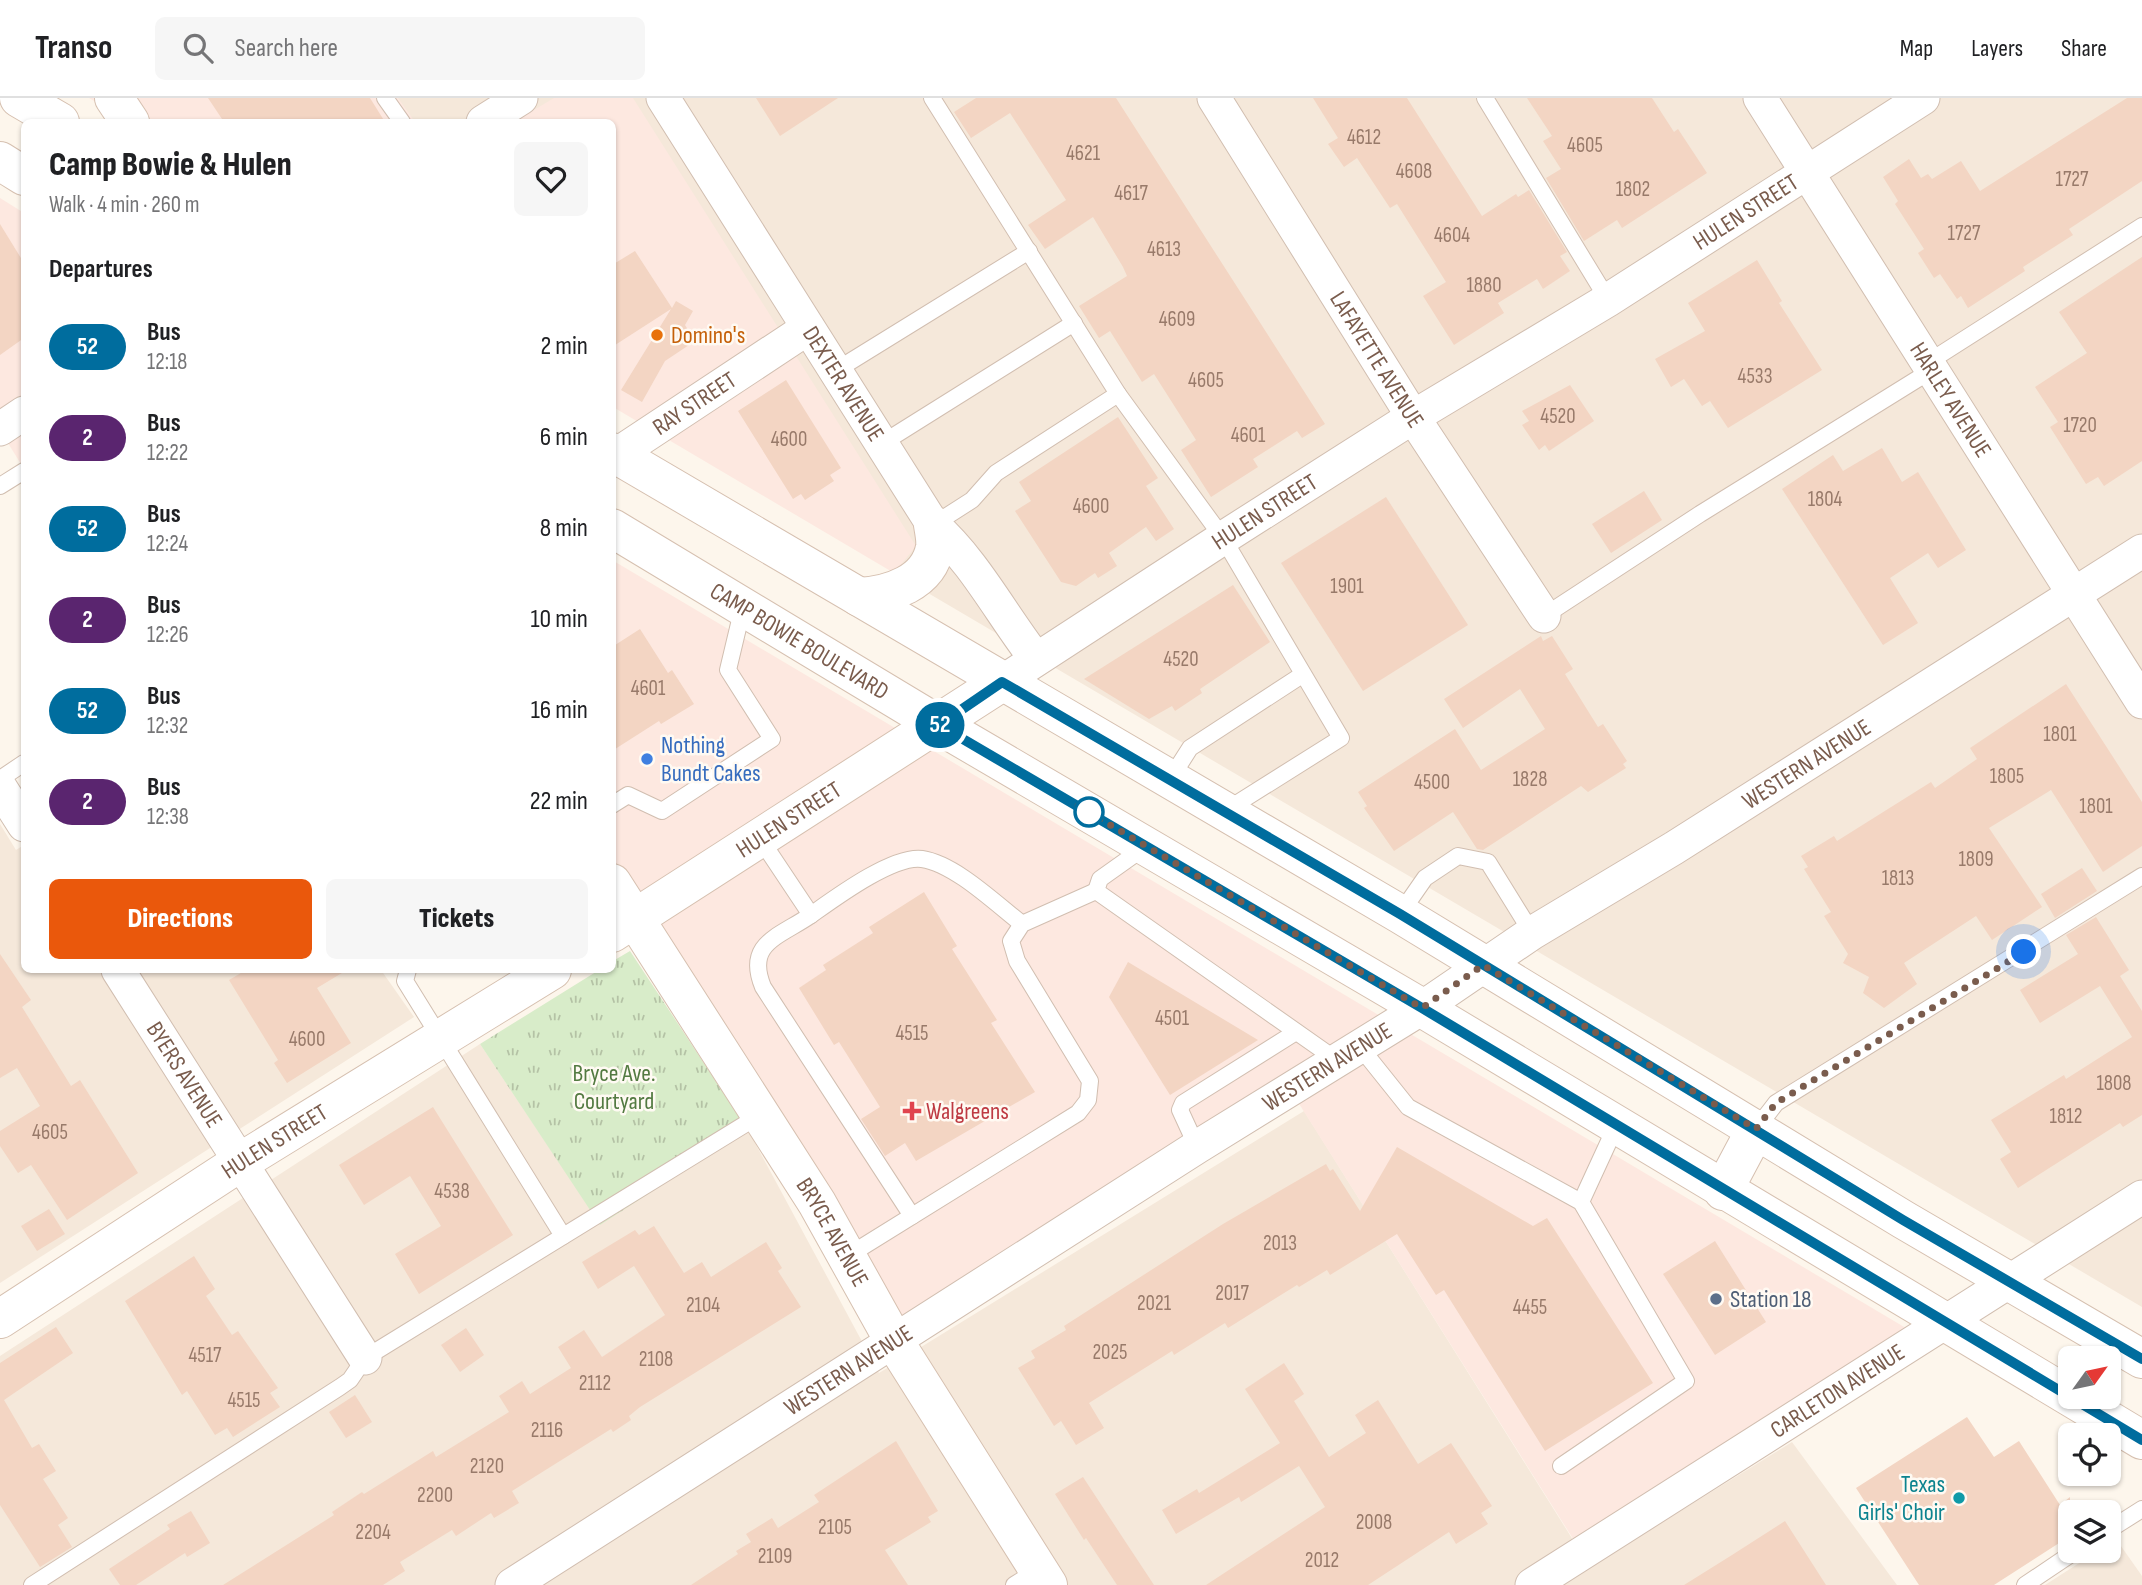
<!DOCTYPE html>
<meta charset="utf-8">
<style>
body{margin:0;font-family:"Sofia Sans Condensed",sans-serif;background:#f6f6f6;color:#202124;height:100vh;display:flex;flex-direction:column;font-size:26px;white-space:nowrap}
*{box-sizing:border-box;margin:0}
p{font-size:23px;color:#757577}
.icon{flex:none;width:38px;height:38px;fill:none;stroke:currentColor;stroke-width:2;stroke-linecap:round;stroke-linejoin:round}
.map{position:relative;flex:1;overflow:hidden}
.details{position:absolute;left:21px;top:21px;width:595px;height:854px;display:flex;flex-direction:column;background:#fff;border-radius:10px;box-shadow:0 2px 5px #0004}
.details>*{flex:none}
.badge{padding:0 14px;border-radius:23px;font-size:24px;line-height:46px}
.needle{width:46px;rotate:57deg}
.tools{position:absolute;left:2058px;top:1248px;display:grid;gap:14px}
.tools a{display:grid;place-items:center;width:63px;height:63px;border-radius:10px;background:#fff;box-shadow:0 2px 5px #0004;font-size:35px}
.you{position:absolute;width:35px;height:35px;margin:-18px;border:5px solid #fff;border-radius:50%;background:#1a73e8;box-shadow:0 0 0 10px #1a73e833}
.map>.badge{position:absolute;translate:-50% -50%;box-shadow:0 0 0 4px #fff}
h2{padding:0 28px;font-size:26px;line-height:63px}
.round{display:grid;place-items:center;flex:none;width:74px;height:74px;border-radius:10px;background:#f6f6f6}
.overview{display:flex;align-items:center;justify-content:space-between;height:119px;padding:0 28px}
h1{font-size:33px;font-weight:800;line-height:52px}
.cta{display:flex;gap:14px;margin-top:auto;padding:14px 28px}
.cta a{flex:1;height:80px;border-radius:10px;background:#ea580c;color:#fff;font-size:28px;font-weight:800;line-height:80px;text-align:center}
.cta a+a{background:#f6f6f6;color:#202124}
ul{padding:0;list-style:none}
li{display:flex;align-items:center;gap:21px;height:91px;padding:0 28px}
li div{flex:1}
li b{display:block;font-size:26px}
li em{font-style:normal}
li .badge{min-width:77px;font-weight:700;text-align:center}
header{display:flex;align-items:center;gap:42px;box-sizing:border-box;height:98px;padding:0 35px;background:#fff;border-bottom:2px solid #e0e0e0}
header strong{font-size:33px}
nav{display:flex;gap:38px;margin-inline-start:auto;font-size:24px}
.search{width:490px;height:63px;background:#f6f6f6;display:flex;align-items:center;gap:18px;box-sizing:border-box;padding:0 24px;border-radius:10px;color:#757577;font-size:26px}
.map>svg:first-child{display:block}
.residential{fill:#f5e8da}
.commercial{fill:#fde8e0}
.park{fill:url(#park-tufts)}
.building{fill:#f3d5c3}
.lines{fill:none;stroke-linecap:round;stroke-linejoin:round}
.lane-casing{stroke:#d1beb0;stroke-width:18}
.street-casing{stroke:#d1beb0;stroke-width:35}
.secondary-casing{stroke:#d6c0b0;stroke-width:40}
.lane{stroke:#fff;stroke-width:16}
.street{stroke:#fff;stroke-width:33}
.secondary{stroke:#fff;stroke-width:38}
.line-casing{stroke:#fff;stroke-width:16}
.line{stroke:#006d9e;stroke-width:10}
.walk{stroke:#7a5c4d;stroke-width:7;stroke-dasharray:0 12.6}
.food-dot{fill:#e8710a;stroke:#fffaf3;stroke-width:2.5}
.shop-dot{fill:#3f7fe0;stroke:#fffaf3;stroke-width:2.5}
.stop-dot{fill:#fff;stroke:#006d9e;stroke-width:3.5}
.health-dot{fill:#e0444e;stroke:#fffaf3;stroke-width:2.5}
.service-dot{fill:#5c6f8a;stroke:#fffaf3;stroke-width:2.5}
.culture-dot{fill:#0f9aa8;stroke:#fffaf3;stroke-width:2.5}
.labels{text-anchor:middle;stroke-width:5;stroke-linejoin:round;paint-order:stroke}
.number-label{font-size:21px;fill:#987a6a}
.street-label{font-size:24px;fill:#7a5c4d;stroke:#fffaf3}
.food-label{font-size:24px;fill:#c56008;stroke:#fffaf3;text-anchor:start}
.shop-label{font-size:24px;fill:#366cbe;stroke:#fffaf3;text-anchor:start}
.park-label{font-size:24px;fill:#537a41;stroke:#fffaf3}
.health-label{font-size:24px;fill:#be3a42;stroke:#fffaf3;text-anchor:start}
.service-label{font-size:24px;fill:#4e5e75;stroke:#fffaf3;text-anchor:start}
.culture-label{font-size:24px;fill:#0d838f;stroke:#fffaf3;text-anchor:end}
</style>
<header>
<strong>Transo</strong>
<div class="search"><svg class="icon" aria-label="search" viewBox="0 0 24 24"><circle cx="10" cy="10" r="6"/><path d="M15 15l6 6"/></svg>Search here</div>
<nav><a>Map</a><a>Layers</a><a>Share</a></nav>
</header>
<div class="map">
<svg width="2142" height="1487" viewBox="0 0 2142 1487">
<defs>
<pattern id="park-tufts" width="24" height="20" patternUnits="userSpaceOnUse" patternTransform="scale(1.75)"><rect width="24" height="20" fill="#d8ecc9"/><path d="M3 7l-1-3M5 7V3M7 7l1-3M15 17l-1-3M17 17v-4M19 17l1-3" fill="none" stroke="#b4c2a5"/></pattern>
</defs>
<rect width="100%" height="100%" fill="#fdf6ec"/>
<g class="residential">
<path d="M103,0H2142V1209L894,475L612,24H144Z"/>
<path d="M0,726L16,752L24,747V872H381L414,919L0,1185Z"/>
<path d="M480,946L600,1126L748,1032L879,1275L1304,1013L1590,1469L1792,1344L1897,1487H0V1258Z"/>
<path d="M2116,1441L2142,1478V1487H2045L2098,1453L2109,1452V1445Z"/>
</g>
<g class="commercial">
<path d="M89,0H398L415,24H130Z"/>
<path d="M554,0H633L916,448L894,475L613,309L612,24H514Z"/>
<path d="M0,100L24,115V371L0,332Z"/>
<path d="M612,462L1921,1239L1582,1455L1291,993L894,1243L613,821Z"/>
</g>
<path class="park" d="M630,853L748,1032L600,1127L480,946L599,872H612L613,863Z"/>
<g class="building">
<path d="M208,0H370L385,24H224Z"/>
<path d="M756,0H838L780,38Z"/>
<path d="M976,0H1116L1325,326L1302,340L1297,333L1253,361L1258,369L1211,399L1181,352L1196,342L1154,276L1142,284L1110,233L1099,240L1079,208L1127,178L1123,169L1093,119L1045,151L1028,127L1066,102L1010,15L971,40L954,14Z"/>
<path d="M1313,0H1407L1482,118L1516,96L1518,99L1529,92L1567,154L1560,158L1570,173L1543,191L1537,181L1498,205L1504,215L1454,247L1423,198L1446,184L1397,106L1390,110L1357,60L1344,69L1328,46L1338,40Z"/>
<path d="M1527,0H1652L1674,34L1678,31L1707,75L1622,130L1617,122L1584,143L1546,80L1561,71L1543,43L1552,38Z"/>
<path d="M2127,0H2142V83L2069,131L2073,137L2023,169L2025,173L1968,210L1961,198L1957,201L1940,176L1934,180L1918,155L1924,151L1895,106L1898,103L1883,79L1909,61L1921,80L1928,76L1932,81L1961,63L1980,93Z"/>
<path d="M0,126L24,165V240L0,257Z"/>
<path d="M635,153L672,210L676,203L693,213L685,227L695,243L665,263L642,304L621,292L671,211L612,249V167Z"/>
<path d="M2142,159V363L2104,388L2098,379L2086,386L2050,329L2058,324L2035,289L2087,255L2059,214Z"/>
<path d="M1757,162L1782,203L1779,205L1822,272L1728,330L1710,303L1702,308L1684,281L1671,289L1655,261L1705,233L1688,205Z"/>
<path d="M786,282L841,370L830,377L834,383L805,402L801,396L793,401L738,313Z"/>
<path d="M1570,287L1594,323L1549,353L1545,347L1539,352L1522,327L1529,323L1522,313Z"/>
<path d="M1118,319L1158,380L1146,388L1174,431L1156,443L1146,429L1109,455L1117,468L1098,480L1095,475L1076,488L1061,484L1015,413L1031,403L1019,384Z"/>
<path d="M1882,350L1902,384L1918,374L1966,452L1938,470L1928,455L1890,480L1918,525L1883,547L1782,391L1833,357L1843,373Z"/>
<path d="M1644,393L1662,422L1611,455L1592,426Z"/>
<path d="M1386,399L1468,527L1363,593L1281,465Z"/>
<path d="M1233,487L1270,544L1200,591L1202,595L1175,613L1172,608L1149,621L1084,581Z"/>
<path d="M640,531L668,575L672,572L694,606L661,626L659,623L612,653V549Z"/>
<path d="M1541,538L1543,543L1552,538L1573,571L1565,576L1598,629L1603,626L1627,663L1623,666L1626,670L1588,694L1581,688L1483,752L1477,751L1453,714L1394,753L1364,710L1367,708L1358,694L1455,631L1481,672L1545,631L1520,591L1463,630L1444,601Z"/>
<path d="M2066,586L2142,704V748L2103,774L2051,692L1989,730L2042,809L1992,842L1976,818L1904,865L1917,886L1884,910L1863,895L1869,879L1843,865L1848,856L1824,818L1831,814L1804,771L1808,769L1801,758L1834,738L1837,743L1931,684L1935,690L1977,661L1970,650Z"/>
<path d="M2082,770L2097,793L2055,820L2041,796Z"/>
<path d="M924,794L957,848L952,851L997,922L991,925L1035,994L916,1063L905,1045L885,1058L861,1021L880,1009L839,944L834,947L799,890L826,872L823,867L873,835L869,829Z"/>
<path d="M2096,819L2129,872L2120,878L2142,913V1017L2123,1029L2120,1025L2018,1090L2000,1061L2011,1054L1991,1022L2064,977L2066,981L2132,939L2100,888L2040,925L2020,892L2078,856L2066,837Z"/>
<path d="M0,856L31,902L22,909L71,988L80,982L138,1075L67,1122L31,1067L18,1075L0,1048V1033L40,1008L17,970L0,980Z"/>
<path d="M1128,864L1258,942L1170,997L1109,899Z"/>
<path d="M246,872H347L317,890L351,945L287,985L274,965L278,962L229,882Z"/>
<path d="M433,1009L513,1137L419,1196L395,1156L441,1128L410,1078L364,1107L339,1067Z"/>
<path d="M1397,1049L1533,1128L1547,1120L1653,1285L1545,1353L1444,1192L1436,1197L1397,1136L1330,1177L1327,1172L1299,1189L1297,1187L1228,1230L1225,1225L1174,1257L1172,1253L1089,1305L1104,1330L1076,1347L1061,1323L1054,1328L1018,1270L1035,1260L1031,1253L1066,1232L1064,1228L1223,1126L1326,1066L1330,1073L1333,1071L1360,1113Z"/>
<path d="M49,1111L65,1136L37,1153L21,1128Z"/>
<path d="M654,1128L684,1175L702,1164L711,1179L766,1144L782,1170L778,1173L801,1209L640,1309L629,1318L631,1322L613,1334L611,1331L512,1393L519,1405L494,1420L491,1415L456,1438L452,1432L400,1464L405,1473L383,1487H223L334,1417L332,1414L362,1394L364,1396L433,1353L436,1359L509,1314L499,1298L522,1283L530,1296L571,1270L558,1249L584,1232L602,1259L665,1217L634,1168L598,1191L582,1164L635,1132L639,1137Z"/>
<path d="M1715,1143L1766,1224L1715,1257L1663,1176Z"/>
<path d="M194,1158L215,1191L206,1198L232,1237L238,1233L278,1290L270,1295L280,1309L233,1339L227,1330L215,1337L187,1293L182,1297L125,1203Z"/>
<path d="M56,1229L73,1255L4,1302L32,1350L39,1346L56,1373L43,1381L68,1420L58,1427L72,1449L40,1469L0,1407V1265Z"/>
<path d="M466,1230L484,1257L460,1274L441,1247Z"/>
<path d="M1284,1265L1304,1296L1294,1303L1329,1359L1366,1335L1355,1317L1378,1302L1418,1366L1451,1345L1492,1408L1481,1415L1488,1426L1456,1446L1449,1434L1368,1487H1206L1325,1409L1299,1368L1241,1404L1239,1399L1176,1436L1162,1412L1197,1391L1199,1395L1280,1345L1245,1291Z"/>
<path d="M355,1297L372,1324L346,1340L329,1314Z"/>
<path d="M1967,1319L1994,1359L2019,1343L2060,1407L2070,1399V1438L1994,1487H1919L1856,1390Z"/>
<path d="M896,1343L938,1413L928,1419L931,1424L885,1452L908,1487H691L738,1456L736,1453L751,1444L746,1436L772,1420L778,1430L819,1404L814,1397Z"/>
<path d="M1083,1379L1121,1437L1154,1487H1117L1086,1440L1084,1442L1055,1396Z"/>
<path d="M191,1413L210,1445L187,1459L185,1455L136,1487H120L109,1471L170,1431L167,1427Z"/>
<path d="M1785,1423L1826,1487H1684L1732,1457Z"/>
</g>
<g class="lines">
<defs>
<g id="lane">
<path d="M385,0L402,24"/>
<path d="M932,0L1118,296L1223,440L1341,640L1225,713"/>
<path d="M1485,0L1608,202"/>
<path d="M1927,265L2142,128"/>
<path d="M835,273L1029,153"/>
<path d="M881,346L1074,225"/>
<path d="M0,388L24,373"/>
<path d="M933,427L972,402L996,375L1118,296"/>
<path d="M1544,518L1700,416L1932,272"/>
<path d="M0,681L24,665"/>
<path d="M1169,683L1190,650L1302,577"/>
<path d="M612,707L628,697L662,713L772,641L728,572L743,509"/>
<path d="M761,742L811,817C835,800 893,757 922,761C955,766 995,805 1022,826"/>
<path d="M1145,749L1100,781L1096,793L1338,963"/>
<path d="M1400,816L1425,780L1458,758L1488,764L1532,835"/>
<path d="M811,817C779,839 745,845 763,889L912,1118"/>
<path d="M408,872L405,883L563,1138"/>
<path d="M1360,949L1408,1009L1581,1104L1686,1283L1561,1368"/>
<path d="M1756,1031L1776,1005L2142,778"/>
<path d="M1197,1049L1180,1012L1183,1005L1296,934"/>
<path d="M1581,1104L1616,1028"/>
<path d="M846,1159L1078,1015L1088,1002L1090,983L1017,863L1011,843L1022,826L1096,793"/>
<path d="M2109,1432L2142,1411"/>
<path d="M32,1487L340,1289L350,1282L365,1260L760,1017"/>
<path d="M1014,1487L1038,1472"/>
<path d="M2025,1487L2077,1452"/>
</g>
<g id="street">
<path id="s1" d="M663,0L933,427C975,464 1001,516 1036,561"/>
<path id="s2" d="M1214,0L1413,319L1544,518"/>
<path id="s3" d="M1760,0L2142,604"/>
<path d="M483,24L521,0"/>
<path d="M0,331L24,315"/>
<path id="s4" d="M616,357L808,230"/>
<path id="s5" d="M1002,584L1223,440L1413,319L1608,202L1923,0"/>
<path d="M0,689L24,727"/>
<path id="s6" d="M118,872L365,1260"/>
<path id="s7" d="M512,1487L1197,1049L1422,910L1532,835L1674,750L2142,453"/>
<path id="s8" d="M1532,1487L2142,1099"/>
</g>
<g id="secondary">
<path d="M19,0L60,24"/>
<path d="M114,0L130,24"/>
<path d="M0,63L24,78"/>
<path d="M612,354L1400,816L1904,1122L2142,1261"/>
<path id="s9" d="M612,430L939,627L1422,910L2142,1342"/>
<path d="M859,499C890,497 929,485 935,449C936,442 934,433 933,427"/>
<path id="s10" d="M612,785L817,1105L894,1243L1048,1487"/>
<path id="s11" d="M612,835L1002,584"/>
<path d="M1723,1093L1756,1031"/>
<path id="s12" d="M0,1221L242,1063L552,872"/>
</g>
</defs>
<use href="#lane" class="lane-casing"/>
<use href="#street" class="street-casing"/>
<use href="#secondary" class="secondary-casing"/>
<use href="#lane" class="lane"/>
<use href="#street" class="street"/>
<use href="#secondary" class="secondary"/>
</g>
<g class="lines">
<defs>
<path id="line" d="M2142,1261L1903,1122L1400,816L1002,584L939,627L1422,910L2142,1342"/>
</defs>
<use href="#line" class="line-casing"/>
<use href="#line" class="line"/>
<path class="walk" d="M1089,714L1078,708L1422,910L1483,867L1756,1031L1776,1005L2024,854"/>
</g>
<circle class="food-dot" cx="657" cy="237" r="7"/>
<circle class="shop-dot" cx="647" cy="661" r="7"/>
<circle class="stop-dot" cx="1089" cy="714" r="14"/>
<path class="health-dot" d="M908.5 1002.5h7v7h7v7h-7v7h-7v-7h-7v-7h7z"/>
<circle class="service-dot" cx="1716" cy="1201" r="7"/>
<circle class="culture-dot" cx="1959" cy="1400" r="7"/>
<g class="labels">
<g class="number-label">
<text x="1364" y="46">4612</text>
<text x="1585" y="54">4605</text>
<text x="1083" y="62">4621</text>
<text x="1414" y="80">4608</text>
<text x="2072" y="88">1727</text>
<text x="1633" y="98">1802</text>
<text x="1131" y="102">4617</text>
<text x="1964" y="142">1727</text>
<text x="1452" y="144">4604</text>
<text x="1164" y="158">4613</text>
<text x="1484" y="194">1880</text>
<text x="1177" y="228">4609</text>
<text x="1755" y="285">4533</text>
<text x="1206" y="289">4605</text>
<text x="1558" y="325">4520</text>
<text x="2080" y="334">1720</text>
<text x="1248" y="344">4601</text>
<text x="789" y="348">4600</text>
<text x="1825" y="408">1804</text>
<text x="1091" y="415">4600</text>
<text x="1347" y="495">1901</text>
<text x="1181" y="568">4520</text>
<text x="648" y="597">4601</text>
<text x="2060" y="643">1801</text>
<text x="2007" y="685">1805</text>
<text x="1530" y="688">1828</text>
<text x="1432" y="691">4500</text>
<text x="2096" y="715">1801</text>
<text x="1976" y="768">1809</text>
<text x="1898" y="787">1813</text>
<text x="1172" y="927">4501</text>
<text x="912" y="942">4515</text>
<text x="307" y="948">4600</text>
<text x="2114" y="992">1808</text>
<text x="2066" y="1025">1812</text>
<text x="50" y="1041">4605</text>
<text x="452" y="1100">4538</text>
<text x="1280" y="1152">2013</text>
<text x="1232" y="1202">2017</text>
<text x="1154" y="1212">2021</text>
<text x="703" y="1214">2104</text>
<text x="1530" y="1216">4455</text>
<text x="1110" y="1261">2025</text>
<text x="205" y="1264">4517</text>
<text x="656" y="1268">2108</text>
<text x="595" y="1292">2112</text>
<text x="244" y="1309">4515</text>
<text x="547" y="1339">2116</text>
<text x="487" y="1375">2120</text>
<text x="435" y="1404">2200</text>
<text x="1374" y="1431">2008</text>
<text x="835" y="1436">2105</text>
<text x="373" y="1441">2204</text>
<text x="775" y="1465">2109</text>
<text x="1322" y="1469">2012</text>
</g>
<g class="street-label">
<text dy="8" stroke="none"><textPath href="#s5" startOffset="880">HULEN STREET</textPath></text>
<text dy="8" stroke="none"><textPath href="#s2" startOffset="308">LAFAYETTE AVENUE</textPath></text>
<text dy="8" stroke="none"><textPath href="#s1" startOffset="338">DEXTER AVENUE</textPath></text>
<text dy="8" stroke="none"><textPath href="#s3" startOffset="357">HARLEY AVENUE</textPath></text>
<text dy="8" stroke="none"><textPath href="#s4" startOffset="94">RAY STREET</textPath></text>
<text dy="8" stroke="none"><textPath href="#s5" startOffset="313">HULEN STREET</textPath></text>
<text dy="8" stroke="none"><textPath href="#s9" startOffset="219">CAMP BOWIE BOULEVARD</textPath></text>
<text dy="8" stroke="none"><textPath href="#s7" startOffset="1533">WESTERN AVENUE</textPath></text>
<text dy="8" stroke="none"><textPath href="#s11" startOffset="210">HULEN STREET</textPath></text>
<text dy="8" stroke="none"><textPath href="#s7" startOffset="966">WESTERN AVENUE</textPath></text>
<text dy="8" stroke="none"><textPath href="#s6" startOffset="124">BYERS AVENUE</textPath></text>
<text dy="8" stroke="none"><textPath href="#s12" startOffset="327">HULEN STREET</textPath></text>
<text dy="8" stroke="none"><textPath href="#s10" startOffset="413">BRYCE AVENUE</textPath></text>
<text dy="8" stroke="none"><textPath href="#s7" startOffset="399">WESTERN AVENUE</textPath></text>
<text dy="8" stroke="none"><textPath href="#s8" startOffset="362">CARLETON AVENUE</textPath></text>
</g>
<g class="food-label">
<text x="671" y="245">Domino's</text>
</g>
<g class="shop-label">
<text x="661" y="655">Nothing<tspan x="661" dy="28">Bundt Cakes</tspan></text>
</g>
<g class="park-label">
<text x="614" y="983">Bryce Ave.<tspan x="614" dy="28">Courtyard</tspan></text>
</g>
<g class="health-label">
<text x="926" y="1021">Walgreens</text>
</g>
<g class="service-label">
<text x="1730" y="1209">Station 18</text>
</g>
<g class="culture-label">
<text x="1945" y="1394">Texas<tspan x="1945" dy="28">Girls' Choir</tspan></text>
</g>
</g>
</svg>
<div class="tools">
<a><svg class="needle" viewBox="-14 -14 28 28"><path d="M0-13l5 13h-10z" fill="#e53935"/><path d="M0 13l5-13h-10z" fill="#757577"/></svg></a>
<a><svg class="icon" aria-label="locate" viewBox="0 0 24 24"><circle cx="12" cy="12" r="6"/><path d="M12 2v4M12 18v4M2 12h4M18 12h4"/></svg></a>
<a><svg class="icon" aria-label="layers" viewBox="0 0 24 24"><path d="M12 4l9 5-9 5-9-5zM3 14l9 5 9-5"/></svg></a>
</div>
<div class="you" style="left:2024px;top:854px"></div>
<b class="badge" style="left:940px;top:627px;background:#006d9e;color:#fff">52</b>
<section class="details">
<div class="overview"><div><h1>Camp Bowie &amp; Hulen</h1><p>Walk · 4 min · 260 m</p></div><a class="round"><svg class="icon" aria-label="heart" viewBox="0 0 24 24"><path d="M12 20l-8-8c-3-5 5-10 8-4 3-6 11-1 8 4z"/></svg></a></div>
<h2>Departures</h2>
<ul>
<li><span class="badge" style="background:#006d9e;color:#fff">52</span><div><b>Bus</b><p>12:18</p></div><em>2 min</em></li>
<li><span class="badge" style="background:#5a256f;color:#fff">2</span><div><b>Bus</b><p>12:22</p></div><em>6 min</em></li>
<li><span class="badge" style="background:#006d9e;color:#fff">52</span><div><b>Bus</b><p>12:24</p></div><em>8 min</em></li>
<li><span class="badge" style="background:#5a256f;color:#fff">2</span><div><b>Bus</b><p>12:26</p></div><em>10 min</em></li>
<li><span class="badge" style="background:#006d9e;color:#fff">52</span><div><b>Bus</b><p>12:32</p></div><em>16 min</em></li>
<li><span class="badge" style="background:#5a256f;color:#fff">2</span><div><b>Bus</b><p>12:38</p></div><em>22 min</em></li>
</ul>
<div class="cta"><a>Directions</a><a>Tickets</a></div>
</section>
</div>
